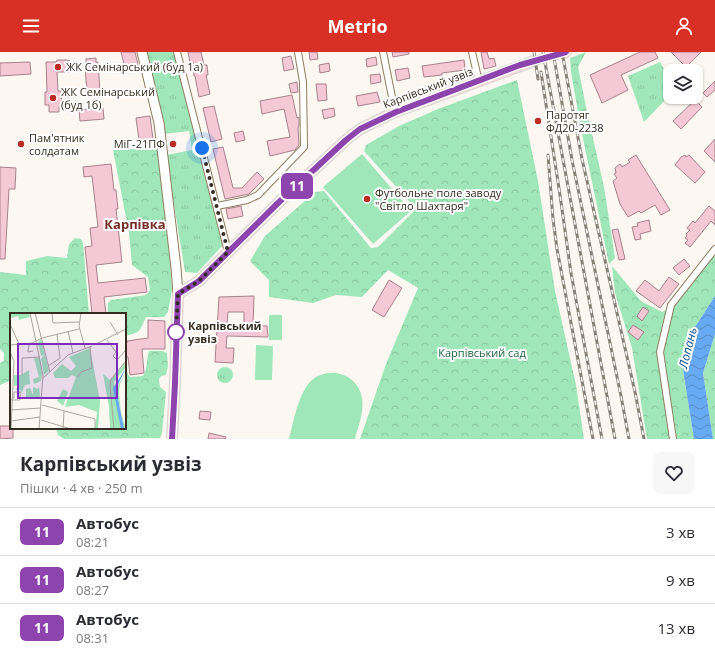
<!DOCTYPE html>
<html lang="uk">
<meta charset="utf-8">
<style>
body{margin:0;font-family:"Open Sans",sans-serif;background:#f7f7f7;color:#2b2b33;height:100vh;display:flex;flex-direction:column;font-size:15px;white-space:nowrap}
*{box-sizing:border-box;margin:0}
p{font-size:13px;color:#7c7c81}
.icon{flex:none;width:22px;height:22px;fill:none;stroke:currentColor;stroke-width:2;stroke-linecap:round;stroke-linejoin:round}
.map{position:relative;height:387px;overflow:hidden}
.side{display:flex;flex-direction:column;background:#fff;flex:1}
.side>*{flex:none}
.badge{padding:0 8px;border-radius:6px;font-size:14px;line-height:26px}
.tools{position:absolute;left:663px;top:12px;display:grid;gap:8px}
.tools a{display:grid;place-items:center;width:40px;height:40px;border-radius:8px;background:#fff;box-shadow:0 1px 3px #0004;font-size:20px}
.you{position:absolute;width:20px;height:20px;margin:-10px;border:3px solid #fff;border-radius:50%;background:#1a73e8;box-shadow:0 0 0 6px #1a73e833}
.map>.badge{position:absolute;translate:-50% -50%;box-shadow:0 0 0 2px #fff}
.round{display:grid;place-items:center;flex:none;width:42px;height:42px;border-radius:8px;background:#f7f7f7}
.summary{display:flex;align-items:center;justify-content:space-between;height:68px;padding:0 20px}
h1{font-size:19px;font-weight:700;line-height:30px}
ul{padding:0;list-style:none}
li{display:flex;align-items:center;gap:12px;height:48px;padding:0 20px;border-top:1px solid #e1e1e2}
li div{flex:1}
li b{display:block;font-size:15px}
li em{font-style:normal}
li .badge{min-width:44px;font-weight:700;text-align:center}
header{display:flex;justify-content:space-between;align-items:center;height:52px;padding:0 20px;background:#d93025;color:#fff;font-size:18px;font-weight:700}
.map>svg:first-child{display:block}
.grass{fill:url(#grass-tufts)}
.forest{fill:url(#forest-crowns)}
.garden{fill:#9fe7b9}
.water{fill:url(#water-waves)}
.building{fill:#f4c9d5;stroke:#a7818c;fill-rule:evenodd}
.lines{fill:none;stroke-linecap:round;stroke-linejoin:round}
.primary-tunnel{stroke:#d4cfc7;stroke-width:10;stroke-dasharray:10 5;stroke-linecap:butt}
.minor-casing{stroke:#8f7d60;stroke-width:8}
.secondary-casing{stroke:#8f7d60;stroke-width:11}
.primary-casing{stroke:#d6d5d2;stroke-width:12}
.minor{stroke:#fff;stroke-width:6}
.secondary{stroke:#fff;stroke-width:9}
.primary{stroke:#fbdad7;stroke-width:10}
.rail-casing{stroke:#878177;stroke-width:3}
.rail{stroke:#fff;stroke-width:1.5;stroke-dasharray:4.5;stroke-linecap:butt}
.line-casing{stroke:#fff;stroke-width:9}
.line{stroke:#8e44ad;stroke-width:6}
.walk{stroke:#342c20;stroke-width:4;stroke-dasharray:0 7.2}
.poi-dot{fill:#b92b23;stroke:#fff;stroke-width:1.5}
.stop-dot{fill:#fff;stroke:#8e44ad;stroke-width:2}
.labels{text-anchor:middle;stroke-width:4;stroke-linejoin:round;paint-order:stroke}
.poi-label{font-size:11px;fill:#342c20;stroke:#fff;text-anchor:start}
.street-label{font-size:11px;fill:#342c20;stroke:#fff}
.stop-label{font-size:11px;font-weight:bold;fill:#342c20;stroke:#fff;text-anchor:start}
.park-label{font-size:11px;fill:#1c643e;stroke:#fff}
.water-label{font-size:12px;font-style:italic;fill:#095193;stroke:#fff}
.quarter-label{font-size:13px;font-weight:bold;fill:#742e27;stroke:#fff}
.inset-road{fill:none;stroke:#aca69d;stroke-width:1}
.view{fill:#7b2cbf;fill-opacity:0.15;stroke:#7b2cbf;stroke-width:2}
.inset-edge{fill:none;stroke:#342c20;stroke-width:2}
</style>
<header><svg class="icon" aria-label="menu" viewBox="0 0 24 24"><path d="M4 6h16M4 12h16M4 18h16"/></svg>Metrio<svg class="icon" aria-label="person" viewBox="0 0 24 24"><circle cx="12" cy="8" r="4"/><path d="M4 21q1-7 8-7t8 7"/></svg></header>
<div class="map">
<svg width="715" height="387" viewBox="0 0 715 387">
<defs>
<pattern id="grass-tufts" width="24" height="20" patternUnits="userSpaceOnUse"><rect width="24" height="20" fill="#9fe7b9"/><path d="M3 7l-1-3M5 7V3M7 7l1-3M15 17l-1-3M17 17v-4M19 17l1-3" fill="none" stroke="#8ac69f"/></pattern>
<pattern id="forest-crowns" width="20" height="18" patternUnits="userSpaceOnUse"><rect width="20" height="18" fill="#9fe7b9"/><path d="M2 6a3 3 0 1 1 6 0M12 15a3 3 0 1 1 6 0" fill="none" stroke="#8ac69f"/></pattern>
<pattern id="water-waves" width="16" height="10" patternUnits="userSpaceOnUse"><rect width="16" height="10" fill="#68a9f3"/><path d="M0 5q4-4 8 0t8 0" fill="none" stroke="#568ac4"/></pattern>
</defs>
<rect width="100%" height="100%" fill="#fcf8f1"/>
<g class="grass">
<path d="M146,0H175L224,192L197,221L185,220L166,103L192,98L189,79L165,82Z"/>
<path d="M660,10L670,28V43L644,70L628,24Z"/>
<circle cx="225" cy="323" r="8"/>
</g>
<g class="forest">
<path d="M586,0L578,15L586,55L604,135L615,206L609,212L580,72L571,20L570,6Z"/>
<path d="M517,28L538,129L555,239L576,333L584,387H360L386,312L418,236L388,218L362,245L336,243L313,251L269,245V228L250,209L265,184L315,140L324,139L371,196L378,195L416,157L364,99L366,93L399,74L438,57Z"/>
<path d="M157,96L170,209L172,238L168,260L164,265H146C139,280 141,280 125,284V262H108V251L111,248L146,243L150,238L148,225L132,213L129,181L113,98Z"/>
<path d="M75,186L81,187L83,191L89,262H11V330L9,329L0,333V311L4,309V301L0,297V220L26,223V209L47,204L67,206L69,192Z"/>
<path d="M715,202V244L695,275L683,318L694,387H647L632,296L615,241L612,214L641,249L662,260L677,252Z"/>
<path d="M715,282V387H713L703,321Z"/>
<path d="M149,299H162L167,301L168,314L166,323L161,324L159,327L160,335L166,340L162,381L160,386L64,387L58,383L56,376H125V311L128,322L130,325L143,324C148,316 146,308 149,299Z"/>
</g>
<g class="garden">
<path d="M362,102L411,159L373,192L323,135Z"/>
<rect x="269" y="263" width="13" height="25"/>
<path d="M256,293L273,294L272,328H255Z"/>
<path d="M327,321C331,321 336,320 340,322C357,326 365,343 362,359C361,368 357,378 355,387H289C294,369 299,335 316,325C319,323 324,322 327,321Z"/>
</g>
<path class="water" d="M715,244V282L703,321L713,387H694L683,318L695,275Z"/>
<g class="building">
<path d="M121,0H135L139,17L126,20Z"/>
<path d="M188,0H201L204,13H207L208,23H206L210,42L199,45L195,24H194L193,10H190Z"/>
<path d="M309,0H317L318,7L310,8Z"/>
<path d="M392,0H409V2L393,5Z"/>
<path d="M481,0H487L489,7L494,6L496,14L484,17Z"/>
<path d="M640,0H655L658,6L621,23L628,38L602,51L590,23Z"/>
<path d="M671,0H701L686,15Z"/>
<path d="M291,4L294,17L284,19L282,6Z"/>
<path d="M376,5L377,13L367,15L366,7Z"/>
<path d="M96,6V10H98L100,39H98L99,41L89,42L86,30L85,11L86,10V7Z"/>
<path d="M57,8H67L70,9L71,20H57L58,39H61L62,54H59V60H49V53H45V40H47L46,10H56Z"/>
<path d="M464,8L465,18L442,21V23L424,25L422,14Z"/>
<path d="M30,10L31,22L0,24V11Z"/>
<path d="M329,11L330,19L320,21L319,13Z"/>
<path d="M408,16L410,26L397,29L395,18Z"/>
<path d="M380,22L381,30L371,32L370,23Z"/>
<path d="M715,29V38L707,45L703,41Z"/>
<path d="M297,30L298,40L291,41L289,32Z"/>
<path d="M316,32H326L327,48L318,49Z"/>
<path d="M377,40L380,50L358,54L356,44Z"/>
<path d="M292,43L297,66L299,65V74L298,75L299,93L295,98L270,104L267,89L290,85L284,57L262,62L260,49Z"/>
<path d="M695,48L702,55L681,77L673,69Z"/>
<path d="M214,54L222,87L211,90L203,56Z"/>
<path d="M103,56L104,67L80,69L79,58Z"/>
<path d="M334,56L335,64L324,67L322,58Z"/>
<path d="M150,64L153,87L139,88L136,66Z"/>
<path d="M243,79L245,88L236,90L234,81Z"/>
<path d="M715,87V110L704,99Z"/>
<path d="M223,95L233,136H242L257,120L264,127L249,142L225,147L213,97Z"/>
<path d="M636,103L670,158L661,163L655,153L641,161L639,159L628,165L620,152L613,129L617,126L614,122L616,121L615,116L620,112L622,115L630,110L628,108Z"/>
<path d="M685,103L686,105L689,103L705,120L695,131L675,113L681,105Z"/>
<path d="M111,112L114,138H116L118,157H116L122,210L96,213L98,231L145,226L147,240L104,245L106,262H92L85,195L92,194L90,176L98,175L92,124L84,125L83,115Z"/>
<path d="M0,115L16,116L15,137H9L5,207H0Z"/>
<path d="M241,154L243,164L228,167L226,157Z"/>
<path d="M709,154L715,159V173L711,169L690,195L685,191L688,188L685,186L687,184L686,182L690,178L687,176L693,169L695,171Z"/>
<path d="M649,168L651,179L640,182L641,187L635,188L632,175L638,174L637,171Z"/>
<path d="M618,177L625,207L619,208L612,178Z"/>
<path d="M684,207L690,214L679,223L673,216Z"/>
<path d="M669,225L679,232L660,256L636,239L645,228L659,239Z"/>
<path d="M389,228L402,236L384,265L372,258Z"/>
<path d="M254,244L253,273L267,274L268,285L227,284L226,296H234L233,311L215,310L219,245ZM228,260H244V273L227,272Z"/>
<path d="M643,255L649,259L642,269L637,264Z"/>
<path d="M148,268L165,269V297H142L144,321L130,323L128,305H125V291H127V289L148,286Z"/>
<path d="M633,273L644,280L638,288L628,280Z"/>
<path d="M200,359L211,360L210,368L199,367Z"/>
<path d="M0,374H11V376H13V386L0,387Z"/>
<path d="M209,381L226,385L225,387H208Z"/>
</g>
<g class="lines">
<path class="primary-tunnel" d="M534,9L563,1"/>
<defs>
<g id="minor">
<path d="M177,0L228,200"/>
<path d="M383,0L395,60"/>
<path d="M472,0L479,30"/>
<path d="M217,154L247,148L258,143L304,95L303,30L298,0"/>
<path d="M673,387L660,300L671,253L715,197"/>
</g>
<path id="secondary" d="M142,0L159,71L176,216L178,242"/>
<g id="primary">
<path d="M563,1L566,0"/>
<path d="M172,387L175,331L178,242L199,229L278,151L346,88L360,77L395,60L534,9"/>
</g>
</defs>
<use href="#minor" class="minor-casing"/>
<use href="#secondary" class="secondary-casing"/>
<use href="#primary" class="primary-casing"/>
<use href="#minor" class="minor"/>
<use href="#secondary" class="secondary"/>
<use href="#primary" class="primary"/>
<defs>
<g id="rail">
<path d="M534,0L538,27"/>
<path d="M543,0L615,387"/>
<path d="M553,0L572,108L621,344L629,387"/>
<path d="M562,0L582,107L635,340L644,387"/>
<path d="M541,20L560,143L571,221L602,387"/>
<path d="M548,103L553,167L557,197L593,387"/>
</g>
</defs>
<use href="#rail" class="rail-casing"/>
<use href="#rail" class="rail"/>
</g>
<g class="lines">
<defs>
<path id="line" d="M172,387L175,331L178,242L199,229L278,151L346,88L360,77L396,60L520,13L566,0"/>
</defs>
<use href="#line" class="line-casing"/>
<use href="#line" class="line"/>
<path class="walk" d="M176,280L178,242L199,229L228,200L202,96"/>
</g>
<g class="poi-dot">
<circle cx="58" cy="15" r="4"/>
<circle cx="53" cy="46" r="4"/>
<circle cx="538" cy="69" r="4"/>
<circle cx="21" cy="92" r="4"/>
<circle cx="173" cy="92" r="4"/>
<circle cx="367" cy="147" r="4"/>
</g>
<circle class="stop-dot" cx="176" cy="280" r="8"/>
<g class="labels">
<g class="poi-label">
<text x="66" y="19">ЖК Семінарський (буд 1а)</text>
<text x="61" y="44">ЖК Семінарський<tspan x="61" dy="13">(буд 1б)</tspan></text>
<text x="546" y="67">Паротяг<tspan x="546" dy="13">ФД20-2238</tspan></text>
<text x="29" y="90">Пам'ятник<tspan x="29" dy="13">солдатам</tspan></text>
<text x="165" y="96" text-anchor="end">МіГ-21ПФ</text>
<text x="375" y="145">Футбольне поле заводу<tspan x="375" dy="13">"Світло Шахтаря"</tspan></text>
</g>
<g class="street-label">
<text transform="translate(428 36) rotate(-21)" y="4">Карпівський узвіз</text>
</g>
<g class="stop-label">
<text x="188" y="278">Карпівський<tspan x="188" dy="13">узвіз</tspan></text>
</g>
<g class="park-label">
<text x="482" y="305">Карпівський сад</text>
</g>
<g class="water-label">
<text transform="translate(688 296) rotate(-76)" y="4">Лопань</text>
</g>
<g class="quarter-label">
<text x="135" y="177">Карпівка</text>
</g>
</g>
<g transform="translate(10 261)">
<rect width="116" height="116" fill="#fcf8f1"/>
<path d="M0,0H19L20,4L9,7L8,3L2,5ZM31,26L39,58L34,62L31,46L34,42L31,43L28,29Z" fill="#9fe7b9"/>
<path d="M80,35L90,88L88,116H85L87,99L69,92L55,94L66,64L62,62L58,65H45L43,60L52,51L61,58L66,53L59,44ZM24,45H30L32,60L31,68L24,71L23,66L29,64ZM116,49V54L104,69L111,116H100L99,94L93,61L100,67ZM19,57L20,71L15,72L11,81L10,77H5L9,73H4V62H11ZM116,59L110,71L109,80L111,100L116,116H114L106,76ZM29,73L30,85L16,84V76L20,75L23,82V74L28,76Z" fill="#9fe7b9"/>
<path d="M53,76L58,79L53,93L47,88Z" fill="#9fe7b9"/>
<path d="M116,55L106,76L114,116H111L103,75Z" fill="#68a9f3"/>
<path class="inset-road" d="M20,0L33,62L29,116M25,0L40,59M42,0L43,10L69,9M71,0L69,13L75,35M100,9L108,22M0,11L9,31M58,18L63,40M97,27L106,39L103,43L107,47L115,38M86,31L116,16M0,32L22,30L32,25L69,16M19,32L18,39L23,38M0,39L4,48L1,116M38,53L50,45L47,21M12,62V45L30,44M33,65L58,42L82,33M67,65L71,59L82,55L80,34M1,87H10V79H4V85H2M32,92L85,106V116M0,97L31,95M31,107L61,116M1,108L30,104M53,116L54,98M104,116L100,73L101,66L116,48"/>
<path class="view" d="M8,31H107V85H8Z"/>
<rect width="116" height="116" class="inset-edge"/>
</g>
</svg>
<div class="tools">
<a><svg class="icon" aria-label="layers" viewBox="0 0 24 24"><path d="M12 4l9 5-9 5-9-5zM3 14l9 5 9-5"/></svg></a>
</div>
<div class="you" style="left:202px;top:96px"></div>
<b class="badge" style="left:297px;top:134px;background:#8e44ad;color:#fff">11</b>
</div>
<section class="side">
<div class="summary"><div><h1>Карпівський узвіз</h1><p>Пішки · 4 хв · 250 m</p></div><a class="round"><svg class="icon" aria-label="heart" viewBox="0 0 24 24"><path d="M12 20l-8-8c-3-5 5-10 8-4 3-6 11-1 8 4z"/></svg></a></div>
<ul>
<li><span class="badge" style="background:#8e44ad;color:#fff">11</span><div><b>Автобус</b><p>08:21</p></div><em>3 хв</em></li>
<li><span class="badge" style="background:#8e44ad;color:#fff">11</span><div><b>Автобус</b><p>08:27</p></div><em>9 хв</em></li>
<li><span class="badge" style="background:#8e44ad;color:#fff">11</span><div><b>Автобус</b><p>08:31</p></div><em>13 хв</em></li>
</ul>
</section>
